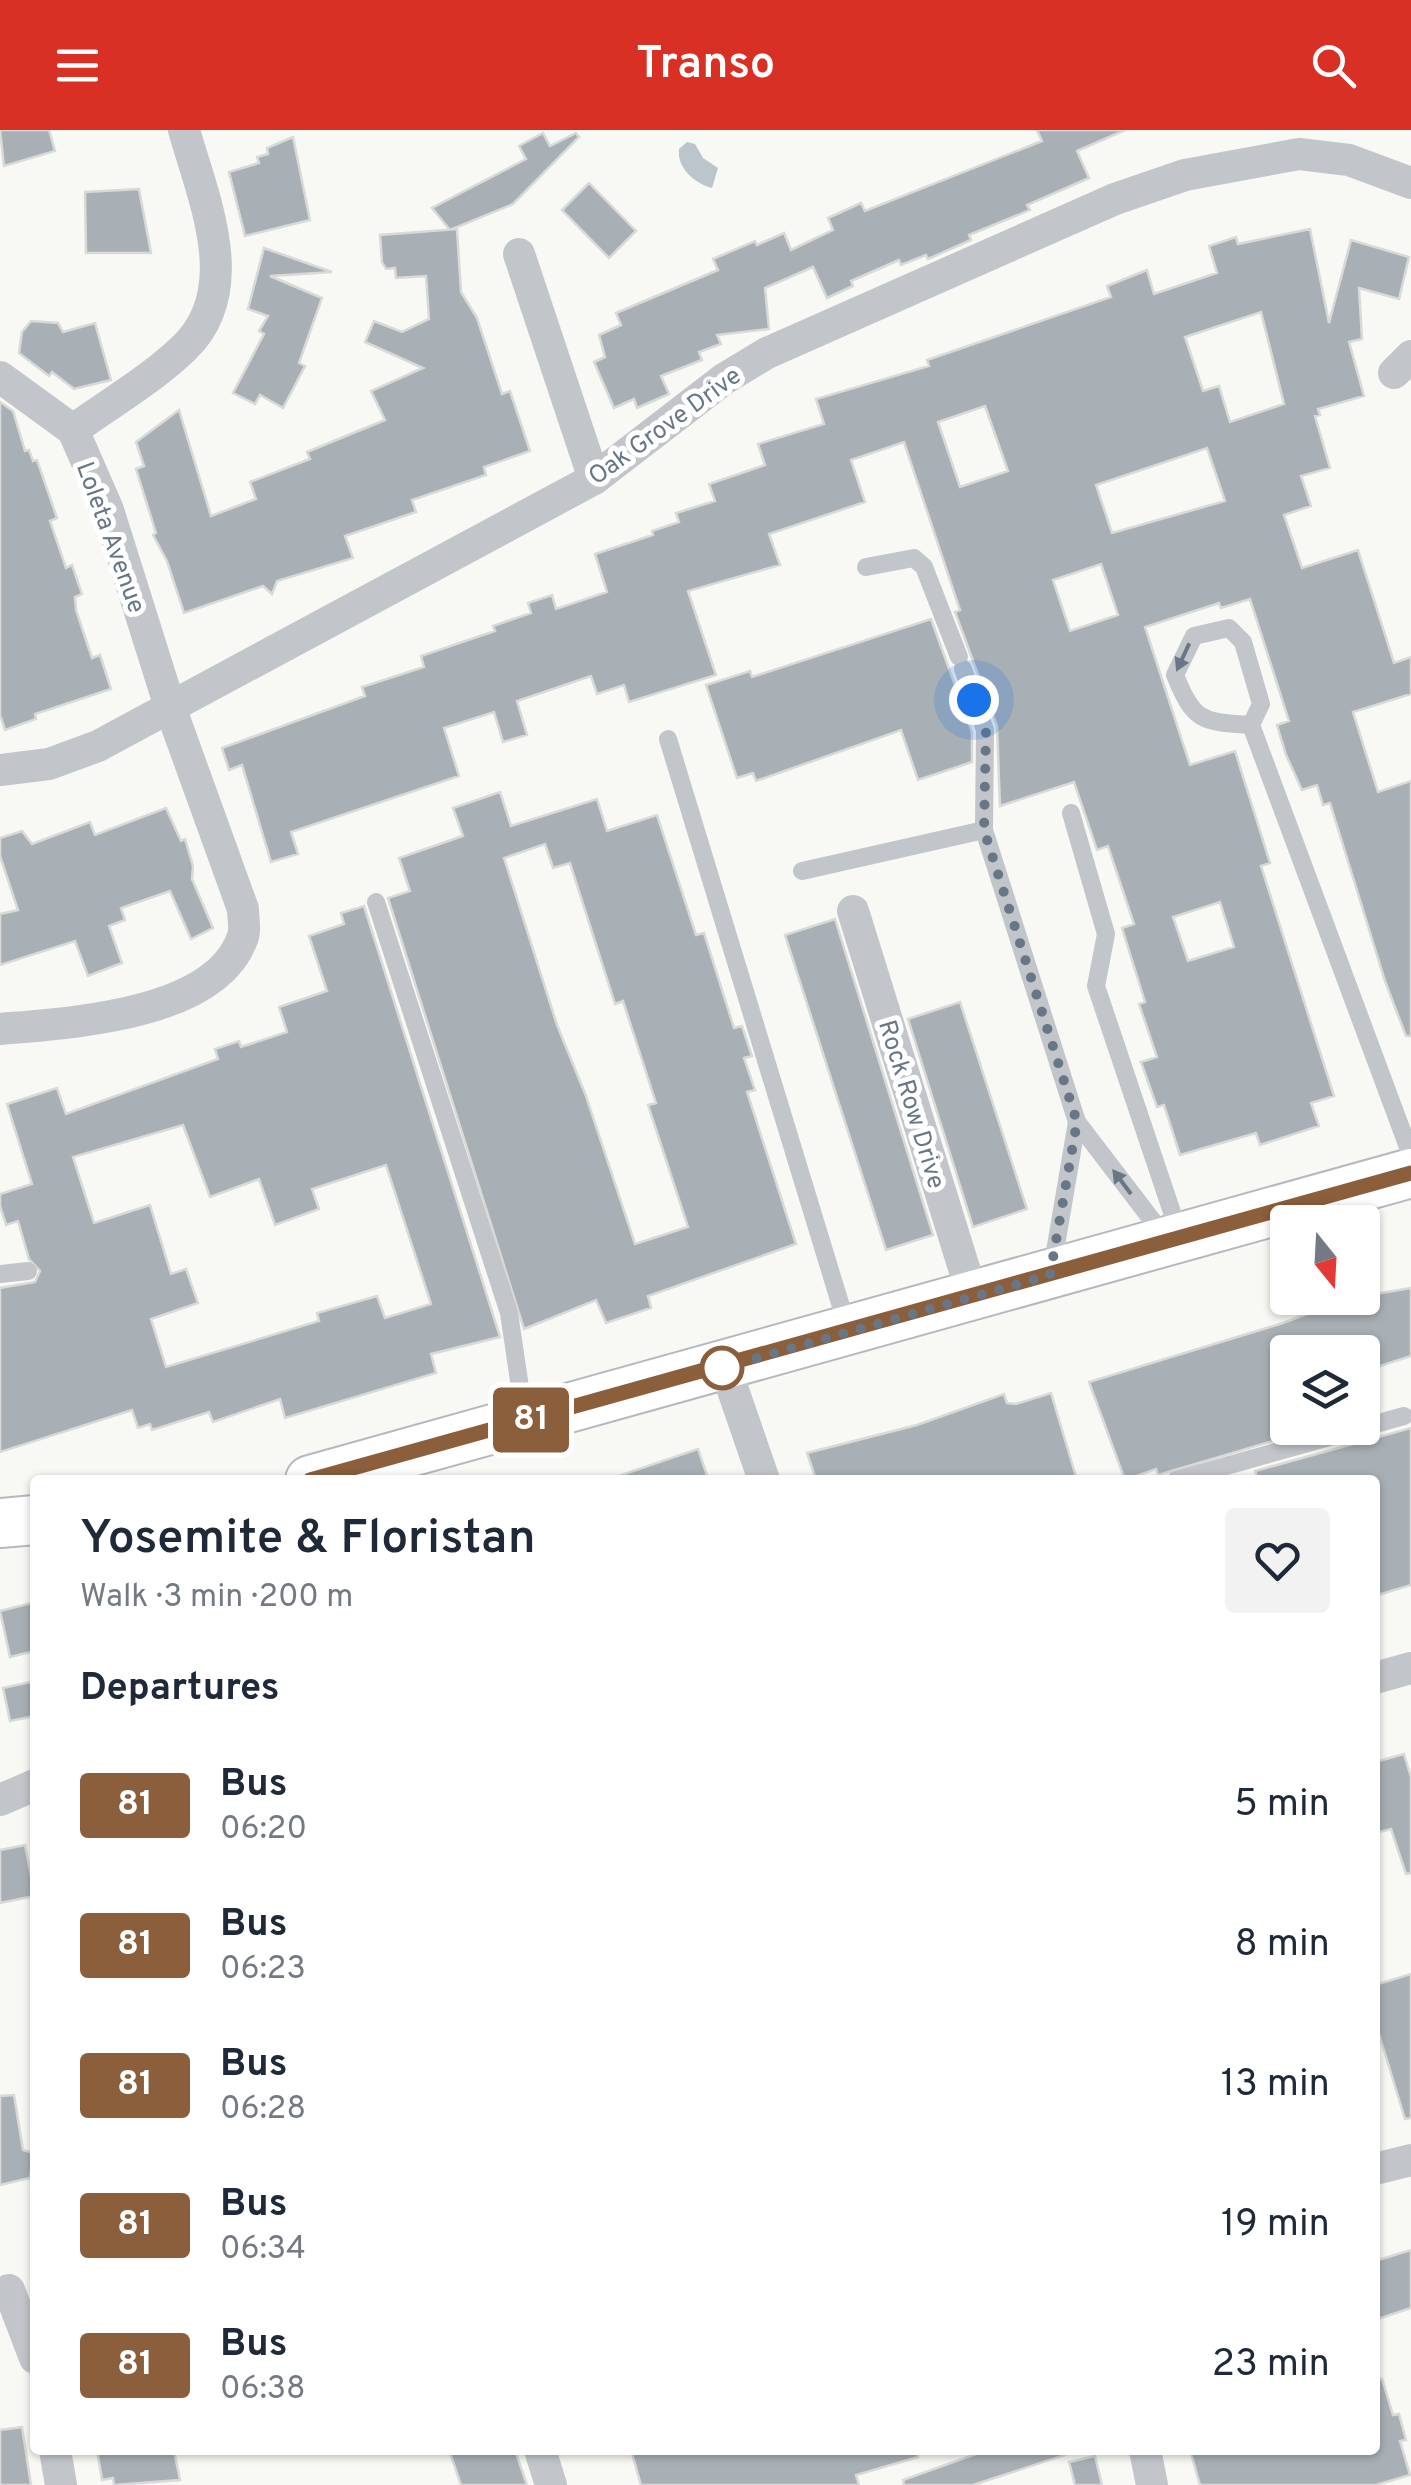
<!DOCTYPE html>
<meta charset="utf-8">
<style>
body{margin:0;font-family:Overpass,sans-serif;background:#f2f2f3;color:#1f2937;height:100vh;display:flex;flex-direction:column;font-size:38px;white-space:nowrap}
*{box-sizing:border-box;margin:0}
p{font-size:32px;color:#747a83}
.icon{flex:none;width:55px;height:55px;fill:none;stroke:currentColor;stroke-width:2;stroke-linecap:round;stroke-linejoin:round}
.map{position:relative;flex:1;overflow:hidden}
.side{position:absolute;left:30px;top:1345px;width:1350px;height:980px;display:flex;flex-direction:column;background:#fff;border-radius:10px;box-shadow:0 2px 8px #0004}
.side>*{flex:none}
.badge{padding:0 20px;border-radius:8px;font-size:35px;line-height:65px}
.needle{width:65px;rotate:162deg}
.buttons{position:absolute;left:1270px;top:1075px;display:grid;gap:20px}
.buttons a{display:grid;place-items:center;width:110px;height:110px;border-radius:10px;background:#fff;box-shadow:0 2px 8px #0004;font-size:50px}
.you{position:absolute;width:50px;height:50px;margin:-25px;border:8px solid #fff;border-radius:50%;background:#1a73e8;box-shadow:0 0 0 15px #1a73e833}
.map>.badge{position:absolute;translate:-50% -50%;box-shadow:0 0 0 5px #fff}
h2{padding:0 50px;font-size:38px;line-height:90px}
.round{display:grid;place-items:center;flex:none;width:105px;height:105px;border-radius:10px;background:#f2f2f3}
.summary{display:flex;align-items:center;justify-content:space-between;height:170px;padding:0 50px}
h1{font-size:48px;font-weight:600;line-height:75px}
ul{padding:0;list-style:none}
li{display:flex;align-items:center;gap:30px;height:140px;padding:0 50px}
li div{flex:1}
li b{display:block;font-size:38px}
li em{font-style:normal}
li .badge{min-width:110px;font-weight:700;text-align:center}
header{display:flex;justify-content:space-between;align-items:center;height:130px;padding:0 50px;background:#d93025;color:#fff;font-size:45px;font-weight:600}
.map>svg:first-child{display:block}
.water{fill:#bcc5cb}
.building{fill:#a8b0b6;stroke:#d9dad8;stroke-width:2.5;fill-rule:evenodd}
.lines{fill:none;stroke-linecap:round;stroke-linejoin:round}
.secondary-casing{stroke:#b4b9be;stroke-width:52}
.lane{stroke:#c2c5c9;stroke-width:18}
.street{stroke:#c2c5c9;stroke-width:32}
.secondary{stroke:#fff;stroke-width:48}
.oneway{fill:#687685}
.line-casing{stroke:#fff;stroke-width:22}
.line{stroke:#8b5e3c;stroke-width:15}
.walk{stroke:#687685;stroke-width:10;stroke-dasharray:0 18}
.stop-dot{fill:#fff;stroke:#8b5e3c;stroke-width:5}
.labels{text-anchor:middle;stroke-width:10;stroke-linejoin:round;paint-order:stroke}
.street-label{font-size:25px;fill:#687685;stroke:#fff}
</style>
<header><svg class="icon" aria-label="menu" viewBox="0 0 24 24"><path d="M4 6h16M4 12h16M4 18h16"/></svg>Transo<svg class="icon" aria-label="search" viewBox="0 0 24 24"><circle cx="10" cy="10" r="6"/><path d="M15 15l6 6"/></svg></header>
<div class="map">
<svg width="1411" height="2355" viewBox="0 0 1411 2355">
<rect width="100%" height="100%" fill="#f8f8f5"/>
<path class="water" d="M687,12L695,14L703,28L718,38L712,58C694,53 677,38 679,19Z"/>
<g class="building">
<path d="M0,0H49L55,21L4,36Z"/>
<path d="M1037,0H1125L1077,21L1089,48L1027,75L1030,80L969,105L971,110L928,129L926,125L901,135L899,130L851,151L853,156L827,168L813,137L765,158L769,199L717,205L721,214L699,222L702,230L661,246L669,264L637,278L634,269L614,278L594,232L605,227L599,205L621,195L616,183L718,140L713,129L755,111L757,115L784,103L791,120L833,100L828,88L861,73L865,81L1042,11Z"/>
<path d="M543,3L550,16L576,3L579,7L513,74L450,100L432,78L526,29L519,16Z"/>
<path d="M293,7L310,90L245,106L229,42L259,33L257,27L268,24L267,18Z"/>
<path d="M589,53L636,101L609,128L562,80Z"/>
<path d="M139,59L151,123H86L85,62Z"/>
<path d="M457,99L461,162L477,188L502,264L510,261L530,321L484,337L486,345L412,370L416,382L345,406L353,428L277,451L272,464L263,456L184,483L167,431L153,405L156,403L136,339L144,336L136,312L179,280L211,386L256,369L250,352L310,329L307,322L385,290L371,261L423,238L365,212L374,191L402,202L429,189L426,146L396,148L395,138L386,139L382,132L380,105Z"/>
<path d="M1310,99L1329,193L1351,110L1409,127L1399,169L1359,158L1362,209L1349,212L1364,266L1318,279L1320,285L1315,286L1330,338L1301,346L1311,376L1284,385L1302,438L1358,420L1394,533L1411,527V564L1353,582L1378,662L1411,651V906H1406L1385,851L1330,673L1323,675L1317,655L1302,660L1286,625L1277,595L1289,591L1250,469L1221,478L1219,473L1145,497L1190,635L1235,621L1270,733L1261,736L1334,966L1311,973L1319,996L1260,1015L1256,1003L1180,1025L1164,975L1157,977L1141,932L1157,927L1139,874L1145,872L1122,798L1134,794L1108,716L1097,720L1074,652L1000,676L997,596L955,482L960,480L904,312L851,330L865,372L769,404L780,435L688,461L716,545L629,572L624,555L597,564L591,546L517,571L527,605L503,612L494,582L444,598L459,646L291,702L298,724L271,732L242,635L229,640L222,618L365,566L362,557L424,537L421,526L495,501L493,496L531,483L528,473L552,465L556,479L607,462L595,424L653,405L652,401L679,392L676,383L715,371L709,354L765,335L758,314L824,294L816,269L929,236L927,230L1111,167L1107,156L1147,140L1154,164L1217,143L1209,116L1236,107L1238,114ZM1261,182L1284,274L1230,292L1219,256L1203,261L1185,207ZM985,276L1008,341L960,357L938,292ZM1207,318L1225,371L1112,403L1096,355ZM1101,434L1118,485L1070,501L1053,450ZM1220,772L1234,817L1188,831L1173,787Z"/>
<path d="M264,118L332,142L270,146L322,168L299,233L305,236L283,278L260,265L255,274L233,263L264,204L259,201L268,186L248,179Z"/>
<path d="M31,191L58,193L63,202L95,193L111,250L74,259L52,242L49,246L19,223L22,202Z"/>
<path d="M0,272L13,281L25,321L29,320L33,331L37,330L57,388L50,391L66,438L72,435L82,464L75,467L76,480L92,528L100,525L111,559L35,584L36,589L5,600L0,585Z"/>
<path d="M931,489L972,602V632L918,650L901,600L756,651L753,643L737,648L706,555L750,541L752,547Z"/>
<path d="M500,662L511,696L597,669L607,701L657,685L696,805L704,803L734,898L742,896L752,926L744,928L755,960L747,962L796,1114L648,1166L651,1178L606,1193L596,1170L524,1199L388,768L410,761L399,728L463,706L453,678ZM545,714L553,738L570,733L615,874L623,871L656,973L648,975L688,1097L635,1114L586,966L557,895L504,728Z"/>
<path d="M166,678L181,711L185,709L193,736L192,749L213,798L191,809L170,761L121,778L125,790L109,796L122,833L88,846L75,811L0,835V784L18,780L0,726V708L22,701L32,714L90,692L95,705Z"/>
<path d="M364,776L500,1207L431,1224L436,1243L285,1288L280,1269L213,1292L209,1282L152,1300L150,1294L138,1298L132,1280L0,1322V1158L35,1152L40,1141L29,1129L18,1091L6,1095L0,1076V1064L32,1054L7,974L57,958L66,984L218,929L215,919L239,911L241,917L287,902L279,877L327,861L309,806L344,794L341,783ZM183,995L210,1067L259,1049L275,1095L319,1079L312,1059L386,1035L431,1174L385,1188L377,1166L317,1183L319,1191L166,1237L151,1189L198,1173L186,1139L171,1144L150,1075L94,1093L73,1027Z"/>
<path d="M835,789L933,1105L886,1120L785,805Z"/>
<path d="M960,872L1027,1079L973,1097L908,889Z"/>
<path d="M1411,1158V1226L1368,1240H1362V1222H1277L1288,1257V1298H1317L1158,1345L1156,1339L1125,1350L1089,1252L1283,1193L1350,1168Z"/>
<path d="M1051,1263L1077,1350H816L807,1323L917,1295L1004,1264L1007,1273L1016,1274Z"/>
<path d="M1411,1298V1455L1375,1466V1350H1258L1255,1341Z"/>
<path d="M698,1319L707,1345L691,1350H622L621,1345Z"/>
<path d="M35,1472V1521L10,1527L0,1481Z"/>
<path d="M35,1551V1586L10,1591L3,1558Z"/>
<path d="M1404,1624L1411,1647V1743L1406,1744L1391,1699L1375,1703V1632Z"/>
<path d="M25,1715L35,1766L0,1773V1720Z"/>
<path d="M1411,1844V1988L1405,1989L1375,1891V1855Z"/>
<path d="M14,1965L23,2020L34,2023L30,2048L0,2055V1966Z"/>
<path d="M1411,2120V2178L1375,2190V2131Z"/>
<path d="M1382,2249L1393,2285L1399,2284L1406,2310L1400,2311L1410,2345L1376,2355H1200L1190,2320H1375V2250Z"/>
<path d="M22,2297L31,2355H0V2300Z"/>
<path d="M97,2320H174L180,2350L114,2355L113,2348L102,2350Z"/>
<path d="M449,2320H515L527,2355H461Z"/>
<path d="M631,2320H917L918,2327L856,2345L859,2355H641Z"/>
<path d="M987,2320H1064L1065,2325L973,2355H904L903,2350Z"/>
<path d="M1095,2326L1102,2355H1075L1069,2332Z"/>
</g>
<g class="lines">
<defs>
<g id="secondary">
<path d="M310,1350L1411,1043"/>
<path d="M0,1393L35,1390"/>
</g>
</defs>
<use href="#secondary" class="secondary-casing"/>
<g class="lane">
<path d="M866,437L914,428L924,437L959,527"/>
<path d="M963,539L985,600L984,700"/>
<path d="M1251,595C1202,592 1194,592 1175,545L1194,506L1229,498L1243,512L1261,574L1251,595L1411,1025"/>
<path d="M668,609L847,1196"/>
<path d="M1071,683L1106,804L1096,856L1179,1103"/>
<path d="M802,741L984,700L1077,992L1165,1107"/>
<path d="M376,772L509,1183L525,1291"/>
<path d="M1052,1139L1077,992"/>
<path d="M0,1144L28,1141"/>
<path d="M1176,1350L1404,1286"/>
</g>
<g class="street">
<path d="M519,124L594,349"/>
<path d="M1394,243L1411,226"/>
<path d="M0,247L73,300"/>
<path d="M0,640L49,634L98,616L594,349L724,249L767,223L1115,69L1185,45L1299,24L1349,30L1411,53"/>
<path d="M853,781L973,1167"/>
<path d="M0,899C68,893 214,886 242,809C246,801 243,788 243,779L170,577L108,380L73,300C109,274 152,249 184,218C245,160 203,68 184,0"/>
<path d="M725,1237L764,1350"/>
<path d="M1375,1548L1411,1538"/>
<path d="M0,1670L35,1655"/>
<path d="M1375,2039L1411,2030"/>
<path d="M9,2160L35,2228"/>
<path d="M55,2320L61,2355"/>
<path d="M540,2320L551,2355"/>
<path d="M1145,2320L1152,2355"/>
</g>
<use href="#secondary" class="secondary"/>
</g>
<defs><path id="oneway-solid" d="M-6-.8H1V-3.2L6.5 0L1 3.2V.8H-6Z" transform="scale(2.5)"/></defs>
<g class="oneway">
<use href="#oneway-solid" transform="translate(1183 527) rotate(115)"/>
<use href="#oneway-solid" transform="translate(1122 1052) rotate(-127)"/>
</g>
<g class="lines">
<defs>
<path id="line" d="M310,1350L1411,1043"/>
</defs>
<use href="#line" class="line-casing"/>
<use href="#line" class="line"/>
<path class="walk" d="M722,1238L1050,1145L1077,992L984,700L986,600L974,570"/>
</g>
<circle class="stop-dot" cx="722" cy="1238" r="20"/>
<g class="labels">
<g class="street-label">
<text transform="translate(664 295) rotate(-36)" y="9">Oak Grove Drive</text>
<text transform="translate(112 407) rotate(70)" y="9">Loleta Avenue</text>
<text transform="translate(913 974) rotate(73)" y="9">Rock Row Drive</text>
</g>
</g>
</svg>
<div class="buttons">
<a><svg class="needle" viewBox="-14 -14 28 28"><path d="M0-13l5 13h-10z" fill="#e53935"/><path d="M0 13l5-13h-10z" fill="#747a83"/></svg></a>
<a><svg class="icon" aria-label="layers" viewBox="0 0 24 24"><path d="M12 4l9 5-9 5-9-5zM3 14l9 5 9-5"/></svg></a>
</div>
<div class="you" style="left:974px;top:570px"></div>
<b class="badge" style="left:531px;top:1290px;background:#8b5e3c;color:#fff">81</b>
<section class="side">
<div class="summary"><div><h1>Yosemite &amp; Floristan</h1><p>Walk · 3 min · 200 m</p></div><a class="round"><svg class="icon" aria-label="heart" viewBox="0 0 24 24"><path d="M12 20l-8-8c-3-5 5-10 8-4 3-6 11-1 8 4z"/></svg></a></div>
<h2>Departures</h2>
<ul>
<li><span class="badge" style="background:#8b5e3c;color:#fff">81</span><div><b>Bus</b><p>06:20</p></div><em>5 min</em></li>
<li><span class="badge" style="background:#8b5e3c;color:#fff">81</span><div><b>Bus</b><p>06:23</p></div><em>8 min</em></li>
<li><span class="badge" style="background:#8b5e3c;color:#fff">81</span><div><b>Bus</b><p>06:28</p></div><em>13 min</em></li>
<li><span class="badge" style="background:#8b5e3c;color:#fff">81</span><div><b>Bus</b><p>06:34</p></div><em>19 min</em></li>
<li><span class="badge" style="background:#8b5e3c;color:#fff">81</span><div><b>Bus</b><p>06:38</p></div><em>23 min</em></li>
</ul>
</section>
</div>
